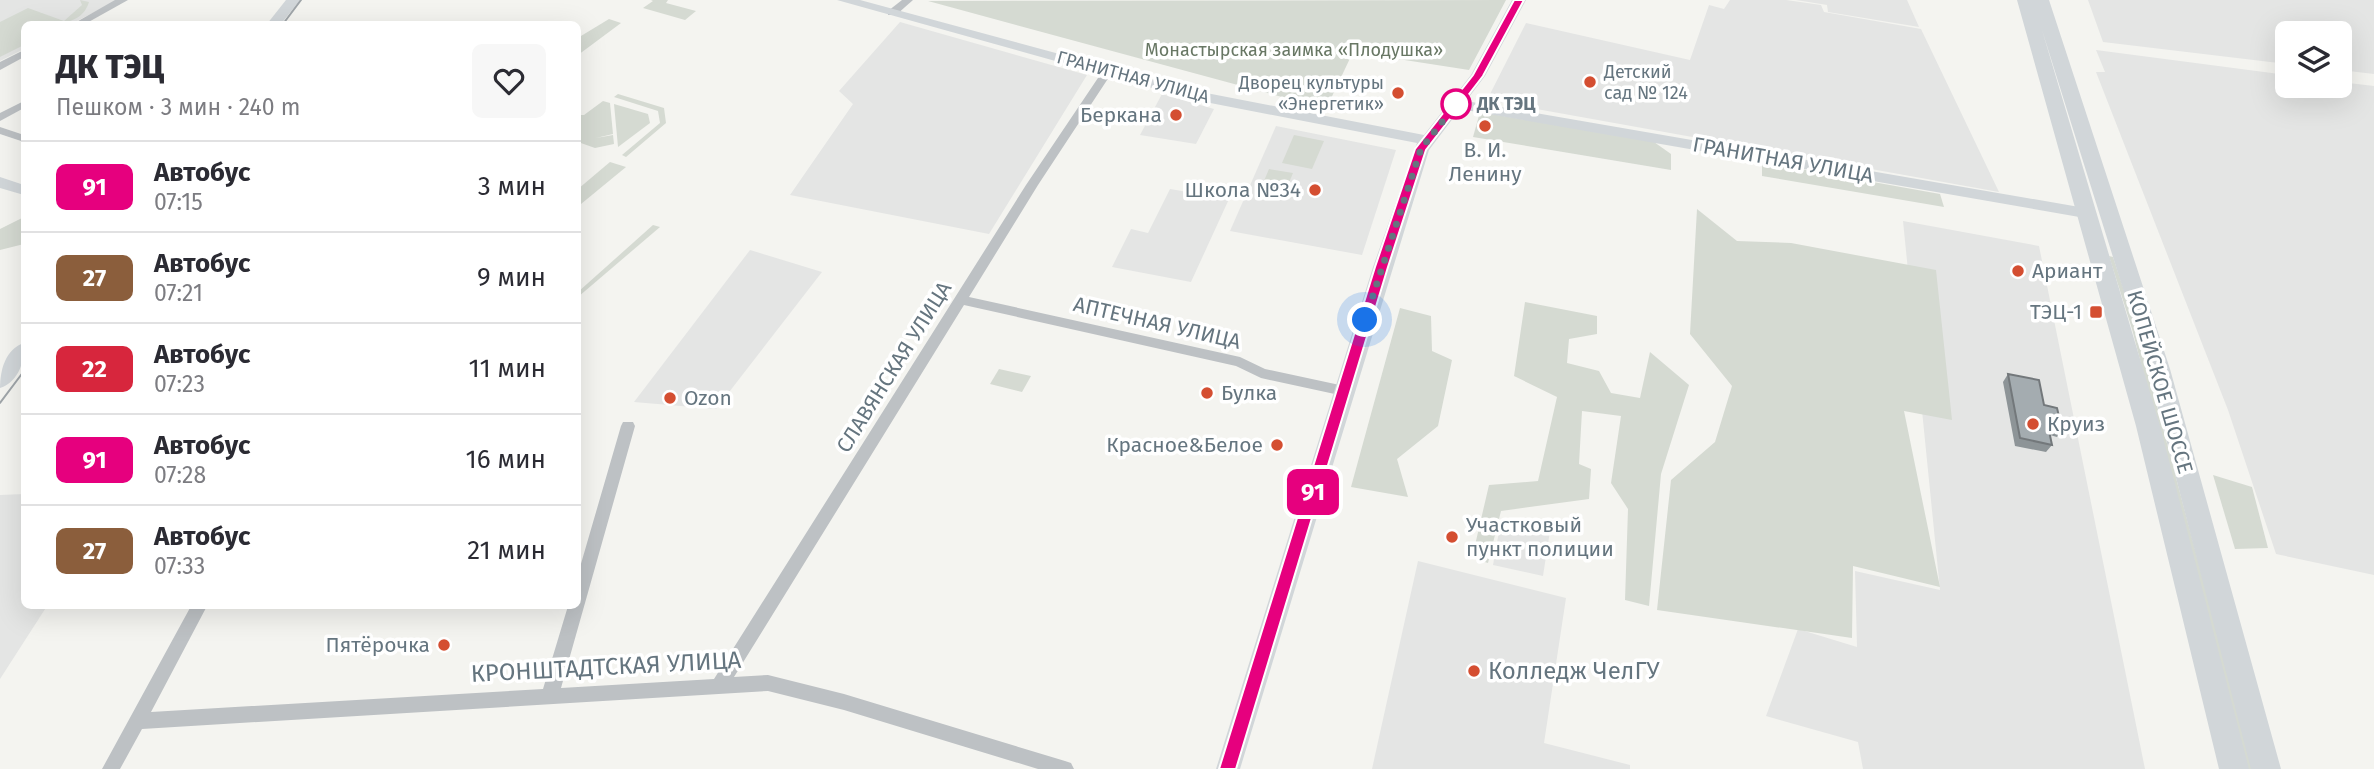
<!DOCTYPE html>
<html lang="ru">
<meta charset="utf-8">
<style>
body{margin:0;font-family:"Fira Sans",sans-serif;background:#f7f7f7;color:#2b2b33;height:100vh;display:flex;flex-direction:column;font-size:26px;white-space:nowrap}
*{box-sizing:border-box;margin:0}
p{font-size:23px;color:#7c7c81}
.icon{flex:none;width:38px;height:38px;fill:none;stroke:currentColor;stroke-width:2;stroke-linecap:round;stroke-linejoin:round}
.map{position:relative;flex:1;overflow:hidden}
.side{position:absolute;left:21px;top:21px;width:560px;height:588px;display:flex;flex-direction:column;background:#fff;border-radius:10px;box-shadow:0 7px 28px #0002}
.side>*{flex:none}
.badge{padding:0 14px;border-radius:10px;font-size:24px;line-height:46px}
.tools{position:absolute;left:2275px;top:21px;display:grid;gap:14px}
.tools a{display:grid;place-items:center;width:77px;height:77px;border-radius:10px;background:#fff;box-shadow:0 7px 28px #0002;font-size:35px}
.you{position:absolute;width:35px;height:35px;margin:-18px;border:5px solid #fff;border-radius:50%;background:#1a73e8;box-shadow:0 0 0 10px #1a73e833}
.map>.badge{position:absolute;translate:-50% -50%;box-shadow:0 0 0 4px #fff}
.round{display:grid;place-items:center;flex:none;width:74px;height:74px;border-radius:10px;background:#f7f7f7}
.headline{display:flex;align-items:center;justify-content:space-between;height:119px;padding:0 35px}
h1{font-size:33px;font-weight:800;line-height:52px}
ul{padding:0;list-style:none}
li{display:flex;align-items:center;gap:21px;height:91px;padding:0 35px;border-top:2px solid #e1e1e2}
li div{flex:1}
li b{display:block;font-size:26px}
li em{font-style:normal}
li .badge{min-width:77px;font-weight:700;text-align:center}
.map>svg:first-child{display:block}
.built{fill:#e4e5e4}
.green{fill:#d5dad2}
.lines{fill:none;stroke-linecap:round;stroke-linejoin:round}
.street{fill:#bdc1c4;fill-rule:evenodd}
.secondary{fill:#d1d6d9;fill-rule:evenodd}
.primary{fill:#d1d6d9;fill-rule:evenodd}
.tram{stroke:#9fa5a9;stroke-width:2}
.wall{fill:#8d9497}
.building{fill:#a4acb0;stroke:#73787b;stroke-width:2}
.line{fill:#e6007e;stroke:#fff;stroke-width:2}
.walk{stroke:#65757f;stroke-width:7;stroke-dasharray:0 12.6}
.poi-dot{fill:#d44e31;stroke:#fff;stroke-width:2.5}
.stop-dot{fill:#fff;stroke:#e6007e;stroke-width:3.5}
.labels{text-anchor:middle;stroke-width:7;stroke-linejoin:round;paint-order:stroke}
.far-park-label{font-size:18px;fill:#687764;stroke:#fff}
.far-poi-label{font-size:18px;fill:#65757f;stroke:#fff;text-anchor:start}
.far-street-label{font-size:18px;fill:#65757f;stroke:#fff}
.far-stop-label{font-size:18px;font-weight:bold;fill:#65757f;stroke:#fff;text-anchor:start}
.poi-label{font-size:21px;fill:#65757f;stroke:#fff;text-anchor:end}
.street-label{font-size:21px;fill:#65757f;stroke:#fff}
.near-street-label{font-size:24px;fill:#65757f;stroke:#fff}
.near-poi-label{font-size:24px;fill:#65757f;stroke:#fff;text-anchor:start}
</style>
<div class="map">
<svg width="2374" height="769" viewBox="0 0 2374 769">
<rect width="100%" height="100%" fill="#f4f4f0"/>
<g class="built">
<path d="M0,0H115L116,1L71,24H24V49L0,61Z"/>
<path d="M1730,0H1786L1821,5L1824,12L1921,29L1999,192L1487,100L1526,23L1690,60L1709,5L1724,9Z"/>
<path d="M1796,0H1907L1919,27L1828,12L1827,5Z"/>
<path d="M2088,0H2374V74L2340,70V33H2287V64L2103,42Z"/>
<path d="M900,22L1087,75L989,234L790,195L853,104L839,91Z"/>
<path d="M2096,50L2287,75V86H2340V82L2374,86V575L2276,554L2228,410L2096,72H2105Z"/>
<path d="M1162,94L1214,109L1196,144L1140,135Z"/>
<path d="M1276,126L1396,150L1362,255L1230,231Z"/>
<path d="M1170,189L1229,199L1191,282L1112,267L1131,229L1148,233Z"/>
<path d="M1903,221L2039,246L2145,769H1863L1858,742L1766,716L1798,629L1857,647L1855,571L1940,590Z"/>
<path d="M750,250L822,272L716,409L634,402Z"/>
<path d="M24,494V606H47L0,679V495Z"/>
<path d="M1501,520L1550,531L1543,576L1493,565Z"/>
<path d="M1418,561L1566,598L1544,743L1630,765V769H1372Z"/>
</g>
<g class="green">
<path d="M80,0L89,2C81,29 46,24 24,24V45L0,57V22L28,8L64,21L82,5Z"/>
<path d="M651,0H668L666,3L696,11L685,20L643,8L653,1Z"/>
<path d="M1506,0L1469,70L1353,52L1326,109L928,1Z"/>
<path d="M609,19L621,23L578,55L581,36Z"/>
<path d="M618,94L664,108L666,123L626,157L622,155L660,123L658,111L614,97Z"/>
<path d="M603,101L610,103L613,134L596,138L613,135L614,144L595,148L578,142V115H584Z"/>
<path d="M614,104L648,114L650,123L618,147Z"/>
<path d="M1480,112L1654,142L1671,154V170L1473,137Z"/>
<path d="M1294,135L1324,141L1312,169L1282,163Z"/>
<path d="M610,162L626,167L581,204L578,203V189Z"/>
<path d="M1762,162L1940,194L1944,207L1762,176Z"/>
<path d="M1269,169L1293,173L1282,200L1258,195Z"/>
<path d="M1697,209L1737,241L1791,243L1936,270L1952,420L1904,411L1940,587L1853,566L1852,638L1657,610L1671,480L1715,442L1732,386L1690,334Z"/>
<path d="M24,217V244L0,250V229Z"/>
<path d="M653,225L660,227L578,297V292Z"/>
<path d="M2109,256L2113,257L2137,330L2253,769H2246L2132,329Z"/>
<path d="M1525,302L1597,316V334L1569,339L1567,363L1599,371L1611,393L1640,398L1650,352L1689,385L1661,474L1649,606L1625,600L1628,509L1611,483L1621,416L1582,411L1579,464L1591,469L1589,499L1501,511L1488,563L1472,558L1489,485L1538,481L1557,397L1514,376Z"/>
<path d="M1400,308L1431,316L1432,351L1452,360L1438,426L1397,459L1408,497L1351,487Z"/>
<path d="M999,369L1031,376L1022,392L990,384Z"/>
<path d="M2213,475L2252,487L2268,548L2235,549Z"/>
</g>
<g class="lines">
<g class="street">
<path d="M115,0H128L85,24H73Z"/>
<path d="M902,0H913L896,15H888V11Z"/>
<path d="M24,50V57L0,70V62Z"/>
<path d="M1108,68L1113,71L1038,185L969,297L1240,357L1265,369L1349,387L1351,391L1349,395L1344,396L1261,378L1236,366L964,305L734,677L768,675L844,694L1065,761L1071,763L1074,769H1038L844,710L768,691L142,729L120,769H102L191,606H207L151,712L543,689L568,606H578V574L621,426L623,422H633L635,426L561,688L714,679L1026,185L1104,69Z"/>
<path d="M24,101V108L0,121V113Z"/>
<path d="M0,127L24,135V142L0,134Z"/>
</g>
<g class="secondary">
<path d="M286,0H300L281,24H267Z"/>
<path d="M837,0H860L1196,91L1424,135L1471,75L1512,0H1526L1485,76L1466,101L2085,208L2093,213L2085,218L1460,109L1429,150L1240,769H1216L1373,267L1417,143L1195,100Z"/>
<path d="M0,177L24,185V195L0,188Z"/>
<path d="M24,343C25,360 19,382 0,388C0,371 5,349 24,343Z"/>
</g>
<path class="primary" d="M2017,0H2049L2170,369L2281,769H2251L2148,369L2042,30L2160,426L2249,769H2219L2136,426Z"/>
<g class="tram">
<path d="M283,24L301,0"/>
<path d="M0,403L24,371"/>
</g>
</g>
<path class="wall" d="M2008,374L2044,405L2062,429L2057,437L2050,435L2052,445L2046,452L2015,446L2003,382Z"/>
<path class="building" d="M2008,374L2039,380L2044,405L2057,408L2062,429L2048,426L2052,445L2020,438Z"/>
<path class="line" d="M1514,0H1524L1483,76L1426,150L1388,267L1236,769H1219L1375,267L1415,149L1473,75Z"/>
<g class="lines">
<path class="walk" d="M1365,320L1421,149L1456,104"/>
</g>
<g class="poi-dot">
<circle cx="1590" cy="82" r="7"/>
<circle cx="1398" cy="93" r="7"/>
<circle cx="1176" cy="115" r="7"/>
<circle cx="1485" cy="126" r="7"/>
<circle cx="1315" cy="190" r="7"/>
<circle cx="2018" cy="271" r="7"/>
<rect x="2089" y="305" width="14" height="14" rx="3.5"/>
<circle cx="1207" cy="393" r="7"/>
<circle cx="670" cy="398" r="7"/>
<circle cx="2033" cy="424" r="7"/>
<circle cx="1277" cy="445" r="7"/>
<circle cx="1452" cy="537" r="7"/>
<circle cx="444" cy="645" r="7"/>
<circle cx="1474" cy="671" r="7"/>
</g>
<circle class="stop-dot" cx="1456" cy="104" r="14"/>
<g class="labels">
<g class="far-park-label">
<text x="1294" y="56">Монастырская заимка «Плодушка»</text>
</g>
<g class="far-poi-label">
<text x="1604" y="78">Детский<tspan x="1604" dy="21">сад № 124</tspan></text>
<text x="1384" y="89" text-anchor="end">Дворец культуры<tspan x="1384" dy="21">«Энергетик»</tspan></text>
</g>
<g class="far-street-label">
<text transform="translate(1133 77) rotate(15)" y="6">ГРАНИТНАЯ УЛИЦА</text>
</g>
<g class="far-stop-label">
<text x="1477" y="110">ДК ТЭЦ</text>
</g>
<g class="poi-label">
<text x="1162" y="122">Беркана</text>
<text x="1485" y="157" text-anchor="middle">В. И.<tspan x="1485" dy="24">Ленину</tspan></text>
<text x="1301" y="197">Школа №34</text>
<text x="2032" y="278" text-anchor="start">Ариант</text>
<text x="2082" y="319">ТЭЦ-1</text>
<text x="1221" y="400" text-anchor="start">Булка</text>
<text x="684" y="405" text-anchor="start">Ozon</text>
<text x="2047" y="431" text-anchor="start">Круиз</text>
<text x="1263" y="452">Красное&amp;Белое</text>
<text x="1466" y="532" text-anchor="start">Участковый<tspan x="1466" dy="24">пункт полиции</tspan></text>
<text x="430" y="652">Пятёрочка</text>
</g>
<g class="street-label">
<text transform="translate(1783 160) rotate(10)" y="7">ГРАНИТНАЯ УЛИЦА</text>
<text transform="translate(1157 323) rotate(13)" y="7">АПТЕЧНАЯ УЛИЦА</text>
<text transform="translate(894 367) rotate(-58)" y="7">СЛАВЯНСКАЯ УЛИЦА</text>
<text transform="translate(2160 382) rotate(74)" y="7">КОПЕЙСКОЕ ШОССЕ</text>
</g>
<g class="near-street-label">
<text transform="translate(606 667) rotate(-3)" y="8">КРОНШТАДТСКАЯ УЛИЦА</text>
</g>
<g class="near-poi-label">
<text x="1488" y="679">Колледж ЧелГУ</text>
</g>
</g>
</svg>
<div class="tools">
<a><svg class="icon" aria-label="layers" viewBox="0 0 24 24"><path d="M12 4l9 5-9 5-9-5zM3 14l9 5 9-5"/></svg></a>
</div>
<div class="you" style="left:1365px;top:320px"></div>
<b class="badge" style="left:1313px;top:492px;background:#e6007e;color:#fff">91</b>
<section class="side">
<div class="headline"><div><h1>ДК ТЭЦ</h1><p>Пешком · 3 мин · 240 m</p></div><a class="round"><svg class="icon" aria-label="heart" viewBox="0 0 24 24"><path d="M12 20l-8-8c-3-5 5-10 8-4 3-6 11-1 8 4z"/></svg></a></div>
<ul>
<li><span class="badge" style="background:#e6007e;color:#fff">91</span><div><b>Автобус</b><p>07:15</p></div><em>3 мин</em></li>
<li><span class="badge" style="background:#8b5e3c;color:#fff">27</span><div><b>Автобус</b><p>07:21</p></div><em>9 мин</em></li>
<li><span class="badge" style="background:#d7263d;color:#fff">22</span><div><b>Автобус</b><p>07:23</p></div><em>11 мин</em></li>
<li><span class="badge" style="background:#e6007e;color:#fff">91</span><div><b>Автобус</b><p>07:28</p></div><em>16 мин</em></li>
<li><span class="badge" style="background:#8b5e3c;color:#fff">27</span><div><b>Автобус</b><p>07:33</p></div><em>21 мин</em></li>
</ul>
</section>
</div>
